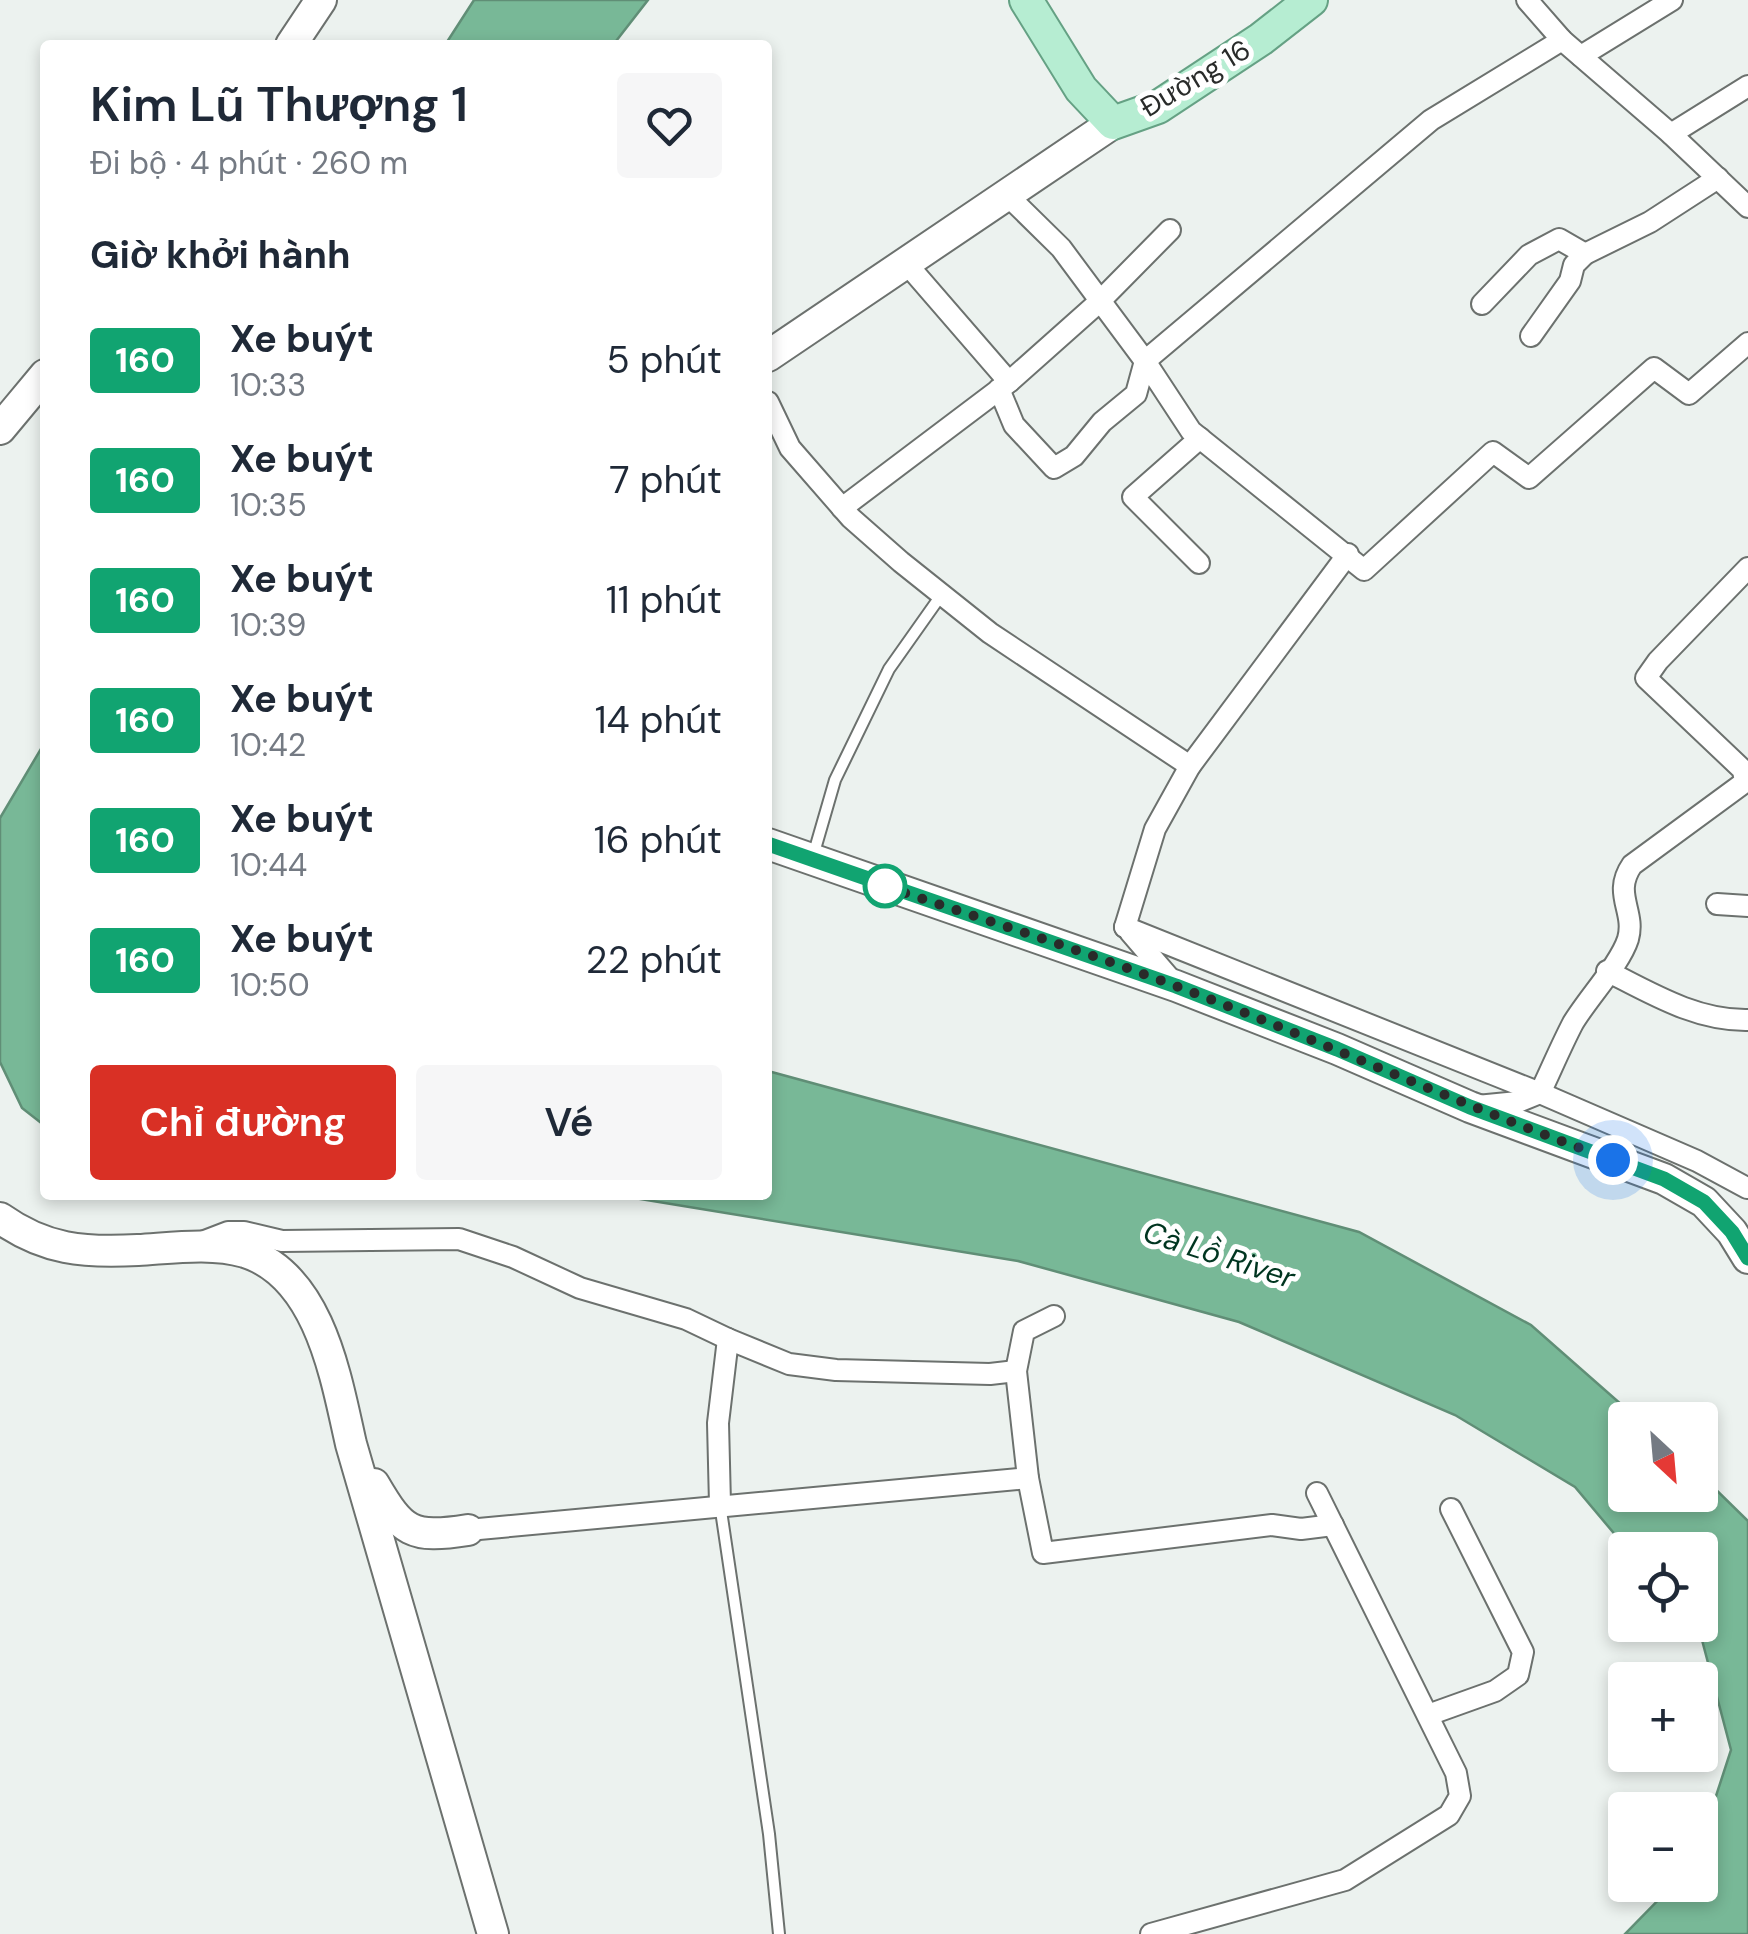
<!DOCTYPE html>
<html lang="vi">
<meta charset="utf-8">
<style>
body{margin:0;font-family:"DM Sans",sans-serif;background:#f6f6f7;color:#1f2937;height:100vh;display:flex;flex-direction:column;font-size:38px;white-space:nowrap}
*{box-sizing:border-box;margin:0}
p{font-size:32px;color:#747a83}
.icon{flex:none;width:55px;height:55px;fill:none;stroke:currentColor;stroke-width:2;stroke-linecap:round;stroke-linejoin:round}
.map{position:relative;flex:1;overflow:hidden}
.side{position:absolute;left:40px;top:40px;width:732px;height:1160px;display:flex;flex-direction:column;background:#fff;border-radius:10px;box-shadow:0 5px 15px #0003}
.side>*{flex:none}
.badge{padding:0 20px;border-radius:8px;font-size:35px;line-height:65px}
.needle{width:65px;rotate:154deg}
.tools{position:absolute;left:1608px;top:1402px;display:grid;gap:20px}
.tools a{display:grid;place-items:center;width:110px;height:110px;border-radius:10px;background:#fff;box-shadow:0 5px 15px #0003;font-size:50px}
.you{position:absolute;width:50px;height:50px;margin:-25px;border:8px solid #fff;border-radius:50%;background:#1a73e8;box-shadow:0 0 0 15px #1a73e833}
.map>.badge{position:absolute;translate:-50% -50%;box-shadow:0 0 0 5px #fff}
h2{padding:0 50px;font-size:38px;line-height:90px}
.round{display:grid;place-items:center;flex:none;width:105px;height:105px;border-radius:10px;background:#f6f6f7}
.overview{display:flex;align-items:center;justify-content:space-between;height:170px;padding:0 50px}
h1{font-size:48px;font-weight:600;line-height:75px}
.action{display:flex;gap:20px;margin-top:auto;padding:20px 50px}
.action a{flex:1;height:115px;border-radius:10px;background:#d93025;color:#fff;font-size:40px;font-weight:600;line-height:115px;text-align:center}
.action a+a{background:#f6f6f7;color:#1f2937}
ul{padding:0;list-style:none}
li{display:flex;align-items:center;gap:30px;height:120px;padding:0 50px}
li div{flex:1}
li b{display:block;font-size:38px}
li em{font-style:normal}
li .badge{min-width:110px;font-weight:700;text-align:center}
.map>svg:first-child{display:block}
.water{fill:#78b897;stroke:#608e76;stroke-width:2.5}
.lines{fill:none;stroke-linecap:round;stroke-linejoin:round}
.lane-casing{stroke:#6c716e;stroke-width:14}
.street-casing{stroke:#6c716e;stroke-width:24}
.secondary-casing{stroke:#6c716e;stroke-width:34}
.primary-casing{stroke:#65a184;stroke-width:36}
.lane{stroke:#fff;stroke-width:10}
.street{stroke:#fff;stroke-width:20}
.secondary{stroke:#fff;stroke-width:30}
.primary{stroke:#b6edd2;stroke-width:32}
.line-casing{stroke:#fff;stroke-width:22}
.line{stroke:#11a471;stroke-width:15}
.walk{stroke:#292b2a;stroke-width:10;stroke-dasharray:0 18}
.stop-dot{fill:#fff;stroke:#11a471;stroke-width:5}
.labels{text-anchor:middle;stroke-width:10;stroke-linejoin:round;paint-order:stroke}
.street-label{font-size:28px;fill:#292b2a;stroke:#fff}
.water-label{font-size:30px;font-style:italic;fill:#003520;stroke:#fff}
</style>
<div class="map">
<svg width="1748" height="1934" viewBox="0 0 1748 1934">
<rect width="100%" height="100%" fill="#ecf2ef"/>
<g class="water">
<path d="M474,0H648L613,45H445Z"/>
<path d="M45,742V1126L22,1108L0,1062V818Z"/>
<path d="M768,1071L1359,1232L1531,1325L1639,1420H1625V1495H1700V1474L1748,1521V1934H1625L1673,1885H1700V1845L1731,1750L1702,1640L1690,1625H1700V1550H1628L1575,1487L1455,1415L1239,1322L1018,1261L616,1195H768Z"/>
</g>
<g class="lines">
<defs>
<g id="lane">
<path d="M813,856L835,780L889,669L942,594"/>
<path d="M720,1504L769,1834L779,1934"/>
</g>
<g id="street">
<path d="M1527,0L1562,40L1671,134L1748,207"/>
<path d="M1581,56L1672,0"/>
<path d="M1671,134L1748,86"/>
<path d="M1007,195L1061,248L1145,361L1191,431L1364,570L1493,452L1529,478L1654,368L1689,394L1748,343"/>
<path d="M906,263L1009,382"/>
<path d="M1482,304L1529,255L1559,239L1585,254"/>
<path d="M1531,336L1570,281L1574,265L1585,254L1650,222L1718,178"/>
<path d="M999,389L1014,425L1054,468L1074,456L1102,422L1136,394L1145,361L1431,120L1562,40"/>
<path d="M768,402L790,448L851,518L901,562L990,633L1190,766"/>
<path d="M842,508L1009,382L1099,302L1170,230"/>
<path d="M1199,563L1133,497L1200,438"/>
<path d="M1717,904L1748,906"/>
<path d="M1125,927L1540,1093L1697,1161L1747,1188"/>
<path d="M1125,927L1155,829L1190,766L1348,554"/>
<path d="M1130,932L1173,982"/>
<path d="M1607,971C1652,994 1697,1021 1748,1020"/>
<path d="M1477,1106L1518,1102L1540,1093C1551,1070 1561,1046 1573,1023C1588,998 1620,964 1628,939C1636,911 1612,894 1632,865L1745,782L1743,770L1646,678L1658,661L1748,568"/>
<path d="M202,1242L228,1232H244L282,1241L459,1239L513,1257L580,1288L686,1319L728,1339"/>
<path d="M1054,1316L1024,1331L1016,1371L1028,1478L1043,1553L1272,1525L1301,1529L1333,1525"/>
<path d="M720,1504L718,1423L728,1339L789,1364L836,1370L990,1374L1016,1371"/>
<path d="M468,1530C654,1511 841,1496 1028,1478"/>
<path d="M1428,1715L1495,1691L1518,1675L1523,1652L1451,1509"/>
<path d="M1151,1934L1345,1880L1449,1815L1460,1796L1456,1773L1317,1493"/>
</g>
<g id="secondary">
<path d="M291,45L321,0"/>
<path d="M768,356L1113,123"/>
<path d="M0,429L45,375"/>
<path d="M768,844L1176,986L1337,1049L1470,1107L1664,1179L1704,1202L1732,1232L1748,1258"/>
<path d="M0,1218C45,1250 84,1253 138,1250C172,1248 211,1242 245,1252C320,1276 336,1378 351,1444L493,1934"/>
<path d="M374,1484C402,1532 411,1539 468,1530"/>
</g>
<path id="primary" d="M1026,0L1081,89L1113,123L1158,107L1261,39L1311,0"/>
</defs>
<use href="#lane" class="lane-casing"/>
<use href="#street" class="street-casing"/>
<use href="#secondary" class="secondary-casing"/>
<use href="#primary" class="primary-casing"/>
<use href="#lane" class="lane"/>
<use href="#street" class="street"/>
<use href="#secondary" class="secondary"/>
<use href="#primary" class="primary"/>
</g>
<g class="lines">
<defs>
<path id="line" d="M768,844L1176,986L1337,1049L1470,1107L1664,1179L1704,1202L1732,1232L1748,1258"/>
</defs>
<use href="#line" class="line-casing"/>
<use href="#line" class="line"/>
<path class="walk" d="M885,886L878,884C979,918 1081,950 1181,988C1326,1043 1467,1108 1613,1160"/>
</g>
<circle class="stop-dot" cx="885" cy="886" r="20"/>
<g class="labels">
<g class="street-label">
<text transform="translate(1195 78) rotate(-31)" y="10">Đường 16</text>
</g>
<g class="water-label">
<text transform="translate(1219 1255) rotate(18)" y="10">Cà Lồ River</text>
</g>
</g>
</svg>
<div class="tools">
<a><svg class="needle" viewBox="-14 -14 28 28"><path d="M0-13l5 13h-10z" fill="#e53935"/><path d="M0 13l5-13h-10z" fill="#747a83"/></svg></a>
<a><svg class="icon" aria-label="locate" viewBox="0 0 24 24"><circle cx="12" cy="12" r="6"/><path d="M12 2v4M12 18v4M2 12h4M18 12h4"/></svg></a>
<a>+</a>
<a>−</a>
</div>
<div class="you" style="left:1613px;top:1160px"></div>
<section class="side">
<div class="overview"><div><h1>Kim Lũ Thượng 1</h1><p>Đi bộ · 4 phút · 260 m</p></div><a class="round"><svg class="icon" aria-label="heart" viewBox="0 0 24 24"><path d="M12 20l-8-8c-3-5 5-10 8-4 3-6 11-1 8 4z"/></svg></a></div>
<h2>Giờ khởi hành</h2>
<ul>
<li><span class="badge" style="background:#11a471;color:#fff">160</span><div><b>Xe buýt</b><p>10:33</p></div><em>5 phút</em></li>
<li><span class="badge" style="background:#11a471;color:#fff">160</span><div><b>Xe buýt</b><p>10:35</p></div><em>7 phút</em></li>
<li><span class="badge" style="background:#11a471;color:#fff">160</span><div><b>Xe buýt</b><p>10:39</p></div><em>11 phút</em></li>
<li><span class="badge" style="background:#11a471;color:#fff">160</span><div><b>Xe buýt</b><p>10:42</p></div><em>14 phút</em></li>
<li><span class="badge" style="background:#11a471;color:#fff">160</span><div><b>Xe buýt</b><p>10:44</p></div><em>16 phút</em></li>
<li><span class="badge" style="background:#11a471;color:#fff">160</span><div><b>Xe buýt</b><p>10:50</p></div><em>22 phút</em></li>
</ul>
<div class="action"><a>Chỉ đường</a><a>Vé</a></div>
</section>
</div>
